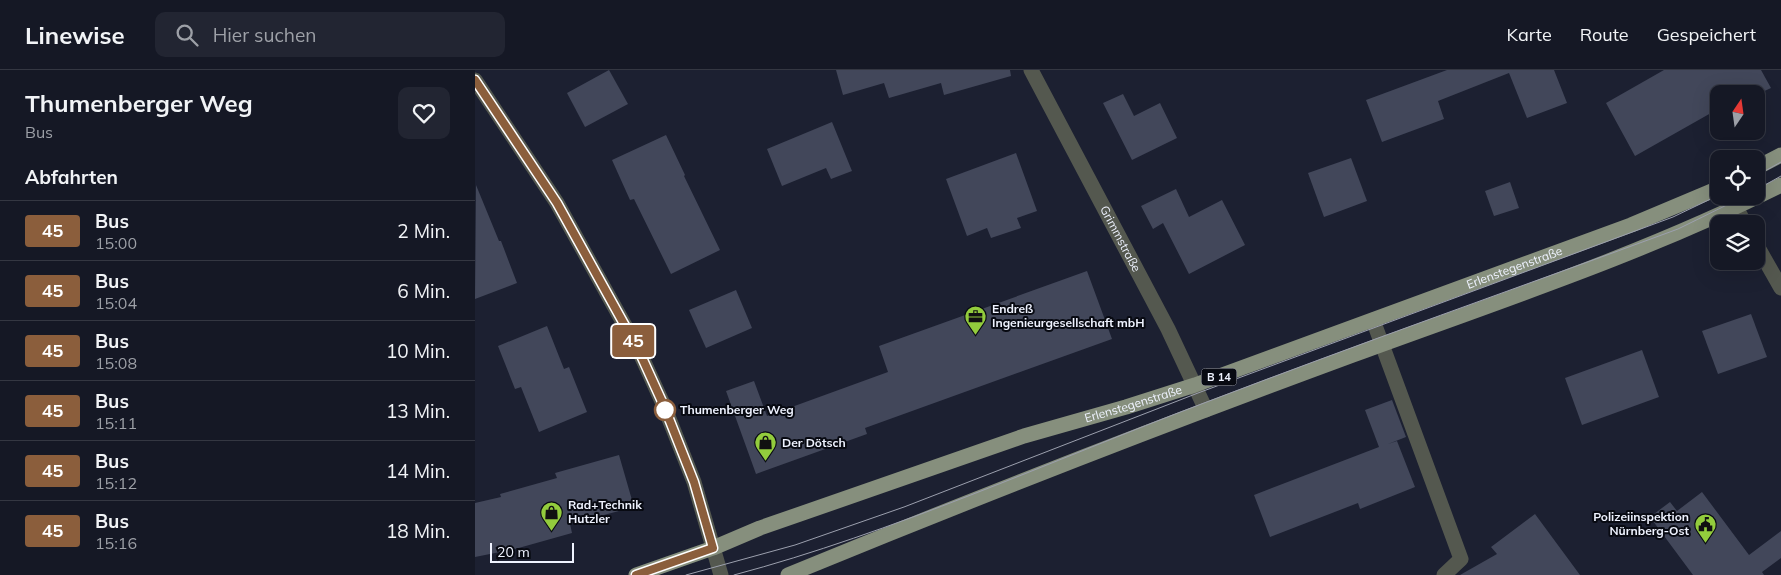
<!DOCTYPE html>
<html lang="de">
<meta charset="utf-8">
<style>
body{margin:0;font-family:Mulish,sans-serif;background:#222532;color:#f1f3f6;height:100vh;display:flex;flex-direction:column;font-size:19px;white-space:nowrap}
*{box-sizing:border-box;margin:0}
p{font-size:16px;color:#9da0a7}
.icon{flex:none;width:28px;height:28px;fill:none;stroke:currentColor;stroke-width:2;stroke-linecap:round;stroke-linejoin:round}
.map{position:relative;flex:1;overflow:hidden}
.sheet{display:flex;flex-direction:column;background:#151825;width:475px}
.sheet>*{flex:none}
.badge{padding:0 10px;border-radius:4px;font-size:18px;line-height:32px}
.needle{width:32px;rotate:13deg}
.controls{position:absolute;left:1235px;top:15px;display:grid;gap:10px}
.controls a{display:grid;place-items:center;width:55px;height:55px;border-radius:10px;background:#151825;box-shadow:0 5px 20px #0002,0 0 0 1px #343742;font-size:25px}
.scale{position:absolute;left:15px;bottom:12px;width:84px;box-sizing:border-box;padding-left:5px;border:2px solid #eff3ff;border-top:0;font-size:14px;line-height:18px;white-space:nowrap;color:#eff3ff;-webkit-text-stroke:4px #080a12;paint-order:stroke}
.map>.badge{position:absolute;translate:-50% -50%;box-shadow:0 0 0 2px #fff}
h2{padding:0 25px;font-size:19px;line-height:45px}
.round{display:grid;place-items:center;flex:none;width:52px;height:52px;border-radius:10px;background:#222532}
.head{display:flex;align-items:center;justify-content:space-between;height:85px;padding:0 25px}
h1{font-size:24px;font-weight:700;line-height:38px}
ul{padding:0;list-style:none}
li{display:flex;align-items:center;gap:15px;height:60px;padding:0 25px;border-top:1px solid #343742}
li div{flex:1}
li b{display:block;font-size:19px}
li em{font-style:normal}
li .badge{min-width:55px;font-weight:700;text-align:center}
header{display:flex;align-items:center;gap:30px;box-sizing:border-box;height:70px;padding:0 25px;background:#151825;border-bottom:1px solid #343742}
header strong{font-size:24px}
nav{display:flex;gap:28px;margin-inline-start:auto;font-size:18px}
.search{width:350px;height:45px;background:#222532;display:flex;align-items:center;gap:12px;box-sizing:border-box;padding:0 18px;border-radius:10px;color:#9da0a7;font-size:19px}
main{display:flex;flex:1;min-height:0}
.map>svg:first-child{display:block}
.building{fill:#42475a}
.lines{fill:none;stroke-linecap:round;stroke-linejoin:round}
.minor{stroke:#54584f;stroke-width:15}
.major{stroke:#868f7d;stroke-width:15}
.tram{stroke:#9ca0ae;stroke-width:1}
.line-casing{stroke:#fff;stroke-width:11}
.line{stroke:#8b5e3c;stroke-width:8}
.stop-dot{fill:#fff;stroke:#8b5e3c;stroke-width:2.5}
.labels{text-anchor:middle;stroke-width:4;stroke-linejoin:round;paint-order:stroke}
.shield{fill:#080a12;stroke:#aaadb8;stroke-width:1}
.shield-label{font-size:11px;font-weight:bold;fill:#eff3ff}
.street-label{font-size:12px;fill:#eff3ff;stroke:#080a12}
.poi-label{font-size:12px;font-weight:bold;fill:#eff3ff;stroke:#080a12;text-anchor:start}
.stop-label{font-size:12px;font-weight:bold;fill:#eff3ff;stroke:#080a12;text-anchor:start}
</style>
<header>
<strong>Linewise</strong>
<div class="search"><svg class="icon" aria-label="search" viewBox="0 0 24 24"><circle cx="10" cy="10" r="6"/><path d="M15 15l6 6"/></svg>Hier suchen</div>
<nav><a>Karte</a><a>Route</a><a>Gespeichert</a></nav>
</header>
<main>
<section class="sheet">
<div class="head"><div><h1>Thumenberger Weg</h1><p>Bus</p></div><a class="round"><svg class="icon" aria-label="heart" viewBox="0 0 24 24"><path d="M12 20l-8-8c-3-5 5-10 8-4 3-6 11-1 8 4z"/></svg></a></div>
<h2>Abfahrten</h2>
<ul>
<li><span class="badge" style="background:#8b5e3c;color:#fff">45</span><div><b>Bus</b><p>15:00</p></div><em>2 Min.</em></li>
<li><span class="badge" style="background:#8b5e3c;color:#fff">45</span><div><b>Bus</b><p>15:04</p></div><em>6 Min.</em></li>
<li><span class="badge" style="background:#8b5e3c;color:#fff">45</span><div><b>Bus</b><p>15:08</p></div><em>10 Min.</em></li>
<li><span class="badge" style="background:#8b5e3c;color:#fff">45</span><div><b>Bus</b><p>15:11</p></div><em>13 Min.</em></li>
<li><span class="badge" style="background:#8b5e3c;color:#fff">45</span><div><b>Bus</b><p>15:12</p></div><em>14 Min.</em></li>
<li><span class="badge" style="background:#8b5e3c;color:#fff">45</span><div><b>Bus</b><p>15:16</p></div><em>18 Min.</em></li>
</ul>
</section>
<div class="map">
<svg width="1306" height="505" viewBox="0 0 1306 505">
<rect width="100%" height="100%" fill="#1c2031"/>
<g class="building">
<path d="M134,0L153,34L110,57L92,23Z"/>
<path d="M361,0H535L536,6L469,25L466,13L414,28L409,13L368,25Z"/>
<path d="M972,0H1079L1092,33L1052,48L1034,3L963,31L969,49L907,72L891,30Z"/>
<path d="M1189,0H1286L1296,18L1281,25V24H1244V46L1239,48L1236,43L1160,86L1131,33Z"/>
<path d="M648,24L659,46L685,33L702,68L657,90L628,33Z"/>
<path d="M357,52L377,101L356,109L351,98L307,116L292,79Z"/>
<path d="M191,65L210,105L209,106L245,180L196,204L159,129L155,130L137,90Z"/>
<path d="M541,83L562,141L542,148L546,158L516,168L512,158L492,166L471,109Z"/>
<path d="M876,88L892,131L849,147L833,103Z"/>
<path d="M1035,112L1044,138L1019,146L1010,121Z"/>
<path d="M1,115L24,171H26L42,213L0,229Z"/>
<path d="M701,119L714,147L747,130L770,175L714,204L688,153L678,159L666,136Z"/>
<path d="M612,201L637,269L390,358L392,364L281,404L251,321L279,311L292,346L413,302L404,276Z"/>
<path d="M261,220L277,258L231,278L214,240Z"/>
<path d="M1276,244L1292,287L1243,304L1227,261Z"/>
<path d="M72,256L89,299L94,297L112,342L64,362L46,317L40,319L23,276Z"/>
<path d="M1167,280L1184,327L1107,355L1090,308Z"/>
<path d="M917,330L931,367L913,374L922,371L940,417L885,439L883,433L795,467L779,425L904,377L890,340Z"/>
<path d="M144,385L159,437L95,454L97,463L40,479L0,487V433L26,427L25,424L82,408L80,403Z"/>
<path d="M1227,422L1274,485L1306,461V488L1287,502L1289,505H1218L1175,447L1195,432L1202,441Z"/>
<path d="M1060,444L1105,505H985L1022,484L1016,477Z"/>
</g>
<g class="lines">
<g class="minor">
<path id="s1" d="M556,0L693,259L731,340"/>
<path d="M0,10L82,133L164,281L189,336L219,412L246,505"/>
<path d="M1261,137L1270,154"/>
<path d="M1281,174L1306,218"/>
<path d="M898,250L986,489L969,505"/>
</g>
<g class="major">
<path d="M1281,98L1306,85"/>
<path id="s2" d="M161,505L238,478L285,458L549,366L651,337L720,315L1156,155L1244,118"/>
<path d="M313,505C500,428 688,355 878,285C1022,232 1169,184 1306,115"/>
</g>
<g class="tram">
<path d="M1281,106L1306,92"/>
<path d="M1281,120L1306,106"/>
<path d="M211,505L320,475L429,437L723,323L1198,147L1244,125"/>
<path d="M259,505C420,462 573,392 729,333C886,273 1045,217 1203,159L1270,126"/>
</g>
</g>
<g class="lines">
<defs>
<path id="line" d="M0,10L82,133L164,281L189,336L219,412L238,478L161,505"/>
</defs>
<use href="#line" class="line-casing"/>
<use href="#line" class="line"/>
</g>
<defs>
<symbol id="office-pin" viewBox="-11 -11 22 30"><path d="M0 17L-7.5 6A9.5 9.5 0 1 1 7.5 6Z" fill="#93cc3d" stroke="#080a12"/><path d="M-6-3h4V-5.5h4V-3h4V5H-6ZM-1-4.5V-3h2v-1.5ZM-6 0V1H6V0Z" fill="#111"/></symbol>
<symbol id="shop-pin" viewBox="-11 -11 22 30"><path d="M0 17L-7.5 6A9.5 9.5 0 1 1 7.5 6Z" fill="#93cc3d" stroke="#080a12"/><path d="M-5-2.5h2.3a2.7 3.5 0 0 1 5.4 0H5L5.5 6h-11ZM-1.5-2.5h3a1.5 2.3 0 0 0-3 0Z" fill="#111"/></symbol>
<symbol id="civic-pin" viewBox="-11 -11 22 30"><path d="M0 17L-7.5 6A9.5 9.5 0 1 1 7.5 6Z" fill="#93cc3d" stroke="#080a12"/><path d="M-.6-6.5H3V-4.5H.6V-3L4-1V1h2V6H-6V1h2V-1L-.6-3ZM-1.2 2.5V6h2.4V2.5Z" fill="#111"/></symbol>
</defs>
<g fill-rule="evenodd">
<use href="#office-pin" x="488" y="234" width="25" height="34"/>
<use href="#shop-pin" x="278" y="360" width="25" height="34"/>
<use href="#shop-pin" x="64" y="430" width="25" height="34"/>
<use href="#civic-pin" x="1218" y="442" width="25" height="34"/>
</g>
<circle class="stop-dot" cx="190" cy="340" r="10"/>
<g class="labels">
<rect class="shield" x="726.5" y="298.5" width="35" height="17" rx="4"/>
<g class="shield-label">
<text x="744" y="311">B 14</text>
</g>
<g class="street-label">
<text dy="4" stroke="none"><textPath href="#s1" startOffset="191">Grimmstraße</textPath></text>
<text dy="4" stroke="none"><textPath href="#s2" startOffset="931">Erlenstegenstraße</textPath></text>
<text dy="4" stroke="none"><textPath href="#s2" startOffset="526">Erlenstegenstraße</textPath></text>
</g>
<g class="poi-label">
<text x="517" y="243">Endreß<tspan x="517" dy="14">Ingenieurgesellschaft mbH</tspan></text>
<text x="307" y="377">Der Dötsch</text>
<text x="93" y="439">Rad+Technik<tspan x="93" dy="14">Hutzler</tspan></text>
<text x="1214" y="451" text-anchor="end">Polizeiinspektion<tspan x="1214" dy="14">Nürnberg-Ost</tspan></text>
</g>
<g class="stop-label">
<text x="205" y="344">Thumenberger Weg</text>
</g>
</g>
</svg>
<div class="controls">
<a><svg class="needle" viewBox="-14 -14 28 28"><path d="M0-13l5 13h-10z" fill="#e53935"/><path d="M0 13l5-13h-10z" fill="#9da0a7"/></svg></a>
<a><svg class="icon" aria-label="locate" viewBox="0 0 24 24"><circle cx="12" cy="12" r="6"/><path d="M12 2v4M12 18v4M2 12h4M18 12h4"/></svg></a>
<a><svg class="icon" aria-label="layers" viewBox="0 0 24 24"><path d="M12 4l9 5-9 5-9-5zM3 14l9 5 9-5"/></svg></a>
</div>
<div class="scale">20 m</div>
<b class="badge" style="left:158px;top:271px;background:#8b5e3c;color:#fff">45</b>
</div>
</main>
